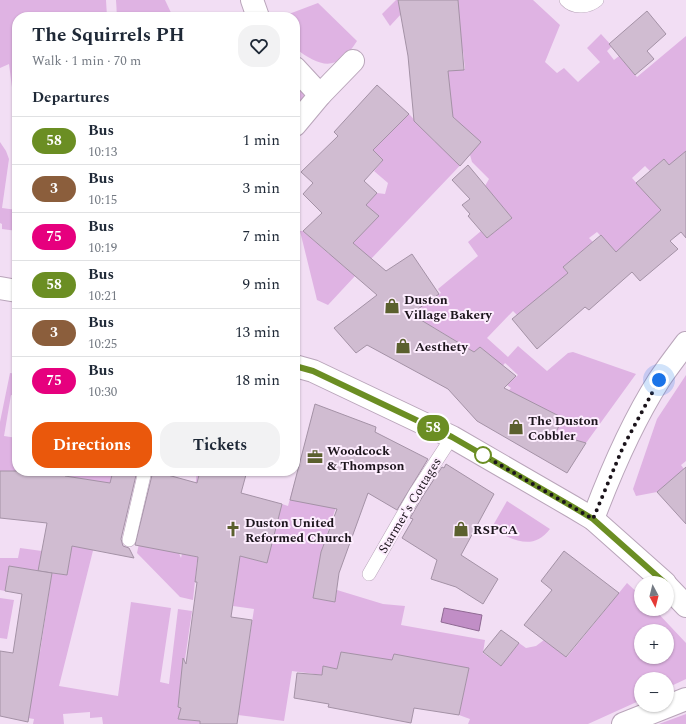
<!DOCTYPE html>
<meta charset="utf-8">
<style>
body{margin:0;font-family:Spectral,serif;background:#f2f2f3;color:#1f2937;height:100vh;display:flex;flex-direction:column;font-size:15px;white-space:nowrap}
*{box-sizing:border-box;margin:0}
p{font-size:13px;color:#747a83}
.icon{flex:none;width:22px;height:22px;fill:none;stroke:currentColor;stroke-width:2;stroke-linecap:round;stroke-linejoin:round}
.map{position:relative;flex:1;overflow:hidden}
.details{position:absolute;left:12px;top:12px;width:288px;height:464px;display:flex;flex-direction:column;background:#fff;border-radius:16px;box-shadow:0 1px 3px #0004}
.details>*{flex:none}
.badge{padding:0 8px;border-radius:13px;font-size:14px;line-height:26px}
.needle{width:26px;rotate:173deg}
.buttons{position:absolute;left:634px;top:576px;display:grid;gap:8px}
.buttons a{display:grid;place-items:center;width:40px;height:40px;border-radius:50%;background:#fff;box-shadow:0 1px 3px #0004;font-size:20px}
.you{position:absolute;width:20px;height:20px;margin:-10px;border:3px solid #fff;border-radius:50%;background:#1a73e8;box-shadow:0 0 0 6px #1a73e833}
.map>.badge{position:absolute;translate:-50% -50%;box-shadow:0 0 0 2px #fff}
h2{padding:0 20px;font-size:15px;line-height:36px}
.round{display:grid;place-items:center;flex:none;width:42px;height:42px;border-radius:16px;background:#f2f2f3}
.overview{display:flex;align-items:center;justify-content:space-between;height:68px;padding:0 20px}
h1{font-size:19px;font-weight:700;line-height:30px}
.button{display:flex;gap:8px;margin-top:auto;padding:8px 20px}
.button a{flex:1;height:46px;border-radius:16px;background:#ea580c;color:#fff;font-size:16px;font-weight:700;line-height:46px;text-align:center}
.button a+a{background:#f2f2f3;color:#1f2937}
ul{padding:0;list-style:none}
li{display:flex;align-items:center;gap:12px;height:48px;padding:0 20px;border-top:1px solid #e0e1e3}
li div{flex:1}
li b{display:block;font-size:15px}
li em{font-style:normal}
li .badge{min-width:44px;font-weight:700;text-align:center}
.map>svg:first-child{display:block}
.green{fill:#dfb3e3;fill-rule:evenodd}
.water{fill:#c18ec6;stroke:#8f6993}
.building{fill:#d0bcd1;stroke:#a492a6}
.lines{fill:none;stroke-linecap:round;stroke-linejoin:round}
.lane-casing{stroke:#b9a5ba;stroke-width:14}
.street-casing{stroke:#b9a5ba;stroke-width:24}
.secondary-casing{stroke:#b9a5ba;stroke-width:24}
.lane{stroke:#fff;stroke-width:13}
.street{stroke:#fff;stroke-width:22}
.secondary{stroke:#fff;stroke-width:22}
.line-casing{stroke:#fff;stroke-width:9}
.line{stroke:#6b8e23;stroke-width:6}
.walk{stroke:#1b141b;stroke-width:4;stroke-dasharray:0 7.2}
.stop-dot{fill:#fff;stroke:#6b8e23;stroke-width:2}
.labels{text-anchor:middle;stroke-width:4;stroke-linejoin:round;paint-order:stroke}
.poi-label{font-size:13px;font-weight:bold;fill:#1b141b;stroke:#fdedfe;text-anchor:start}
.street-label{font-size:13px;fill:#1b141b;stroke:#fdedfe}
</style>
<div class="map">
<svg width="686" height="724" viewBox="0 0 686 724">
<rect width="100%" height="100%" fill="#f2def4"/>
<g class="green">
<path d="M0,0H106L107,17H17V126L9,64L0,68Z"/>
<path d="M116,0H165L173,17H117Z"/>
<path d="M396,0H414L390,26L382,14Z"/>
<path d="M449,0H533L560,25L545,62L557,73L564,68L578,82L600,62L587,48L601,34L612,46L607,51L614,60L619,56L637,77L686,36V162L669,165L664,159L650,171L645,166L632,178L665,214L616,252L597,232L589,238L593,242L563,267L571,277L559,281L517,315L513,311L487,338L508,357L518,346L547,371L568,353L573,352L636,374L586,443L555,434L563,418L541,407L491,410L511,388L507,385L518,375L505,363L496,374L484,368L493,358L480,347L471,356L456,341L433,327L399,322L441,293L438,289L478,256L468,242L481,231L487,238L512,218L485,186L489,179L472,162L470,155L371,259L340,263L355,276L328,305L317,300L300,231H303L329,254L346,236L378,216L366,205L377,193L385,194L388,183L374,171L383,160L373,150L409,114L435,142L456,120L436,96L448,71L465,69L463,51L445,53Z"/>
<path d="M318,3L357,41C338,71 322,69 295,48V17H281Z"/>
<path d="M295,76C307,95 307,98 295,117Z"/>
<path d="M0,142L6,151L9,159L2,208L17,210V231L2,229V224L0,223Z"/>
<path d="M10,373L17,374V396L11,395L4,436L17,438V471L0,473V422Z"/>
<path d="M686,375V461L681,465L684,469L657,492L636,496L633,489L657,419Z"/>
<path d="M66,471H113L59,686L118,696L131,602L171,608L160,682L169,684L178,609L192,611L178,707L181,708L178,719L200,721V724H103L102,717L90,718V712L63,714L64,724H33L34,719L28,718L34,652H40L52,573L67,575L75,528L83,525L90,480L65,476Z"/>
<path d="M197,471H200L185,554L234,567L237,555L266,563L282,504L288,506L294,484L342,489L321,552L313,598L335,602L337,590L383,604L405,606L401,625L485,640L483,653L501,666L519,643L526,648L536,646L544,640L567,657L627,583L641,596V609H654L686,643V679L667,688V679H641V700L588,724H468L470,719L459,715L469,668L417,666L341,652L337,669L323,667L322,675L292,671L284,721L238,715L254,609L233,606L238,568H234L197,562L193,600L180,597L137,553L145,516L179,553L181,558L193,505ZM641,631H667V657H641Z"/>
<path d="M507,501L550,529C532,552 513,539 491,529Z"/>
<path d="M20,548L42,551L39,571L9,566L5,591L0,590V558H18Z"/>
<path d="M0,598L14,600L7,639L0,638Z"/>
<path d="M686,714V724H659Z"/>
</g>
<path class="water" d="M444,608L482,615L479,631L441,622Z"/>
<g class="building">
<path d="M398,0H458L464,70L448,71L453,117L481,142L460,166L414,121L408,56Z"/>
<path d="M647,11L666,34L647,51L654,59L635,75L609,44Z"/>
<path d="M377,85L409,114L373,150L383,160L364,181L377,193L366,205L379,216L353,243L386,271L412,254L439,294L411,314L474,352L480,347L516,376L504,388L563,418L555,434L586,443L567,473L477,421L448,389L367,345L356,353L334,328L377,295L303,231L322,213L303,194L313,183L301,172L338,136L334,132Z"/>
<path d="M686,151V238L681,232L670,241L678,249L640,281L632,272L589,310L585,307L537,349L512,319L568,273L563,267L601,235L616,252L661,210L636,183L664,159L669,165Z"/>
<path d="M468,165L512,218L487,238L468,216L470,214L462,205L470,199L452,180Z"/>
<path d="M315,404L376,427L375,432L428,459L397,510L368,493L339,573L335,602L313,598L321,552L337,509L290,500Z"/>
<path d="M446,464L494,494L461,555L498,579L483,604L456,587L431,579L437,560L402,538L413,519L410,518L423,496L442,467L444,468Z"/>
<path d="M686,467V524L657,492Z"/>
<path d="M0,471H66L65,476L110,483L113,471H137L121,539L123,546L129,548L134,558L72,546L67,575L38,571L47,523L0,518Z"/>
<path d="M153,471L197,483L200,471H247L241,493L282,504L267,563L240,556L231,617L252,620L237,724H200V721L178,719L181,708L178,707L183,658L186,664L197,582H195L198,557L135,545Z"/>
<path d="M564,551L619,593L566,657L524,625L552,590L541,581Z"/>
<path d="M9,566L52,573L28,722L0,716V651L13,653L22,594L5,591Z"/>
<path d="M501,630L519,643L501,666L483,652Z"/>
<path d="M341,652L392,660L394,654L469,668L459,715L414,708L411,723L328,707L329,704L294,698L297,673L322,675L323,666L337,669Z"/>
</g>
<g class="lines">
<defs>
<g id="lane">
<path d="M566,0C574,9 589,7 597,0"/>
<path d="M129,540L145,471"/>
<path d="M369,574L416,492L452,437"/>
</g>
<g id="street">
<path d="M252,0L258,17"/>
<path d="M295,68L320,95"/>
<path d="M295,125L320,95L353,61"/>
<path d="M593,519C611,471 631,424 659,380C667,368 677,355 686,343"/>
<path d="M623,724L686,699"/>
</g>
<g id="secondary">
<path d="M0,288L17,291"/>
<path d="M295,366L313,371L452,437L573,507L593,519L665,583"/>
<path d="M667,586L686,606"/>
</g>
</defs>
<use href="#lane" class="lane-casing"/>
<use href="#street" class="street-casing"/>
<use href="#secondary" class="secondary-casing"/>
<use href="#lane" class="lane"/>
<use href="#street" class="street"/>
<use href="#secondary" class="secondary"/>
</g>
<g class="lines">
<defs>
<path id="line" d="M295,366L313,371L452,437L573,507L593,519L665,583"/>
</defs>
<use href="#line" class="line-casing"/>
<use href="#line" class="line"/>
<path class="walk" d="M483,455L593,519L623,447L659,380"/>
</g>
<defs>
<symbol id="shop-bare" viewBox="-9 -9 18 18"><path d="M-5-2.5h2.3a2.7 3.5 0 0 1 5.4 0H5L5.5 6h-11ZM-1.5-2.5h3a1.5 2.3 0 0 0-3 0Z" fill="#5b602e" stroke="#fdedfe" stroke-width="2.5" paint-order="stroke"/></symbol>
<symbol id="office-bare" viewBox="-9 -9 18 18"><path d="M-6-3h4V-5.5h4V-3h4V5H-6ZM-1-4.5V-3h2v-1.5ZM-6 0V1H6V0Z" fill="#5b602e" stroke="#fdedfe" stroke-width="2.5" paint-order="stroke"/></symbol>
<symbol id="church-bare" viewBox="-9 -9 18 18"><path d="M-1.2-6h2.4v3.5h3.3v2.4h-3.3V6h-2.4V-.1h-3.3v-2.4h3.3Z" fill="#5b602e" stroke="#fdedfe" stroke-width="2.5" paint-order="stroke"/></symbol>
</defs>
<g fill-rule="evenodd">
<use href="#shop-bare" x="381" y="295" width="22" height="22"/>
<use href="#shop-bare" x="392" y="335" width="22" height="22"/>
<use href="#shop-bare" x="505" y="416" width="22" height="22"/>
<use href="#office-bare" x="304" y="446" width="22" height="22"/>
<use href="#church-bare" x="222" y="518" width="22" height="22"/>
<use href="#shop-bare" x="450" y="518" width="22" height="22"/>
</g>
<circle class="stop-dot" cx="483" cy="455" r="8"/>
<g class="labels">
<g class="poi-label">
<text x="404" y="304">Duston<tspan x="404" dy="15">Village Bakery</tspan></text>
<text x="415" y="351">Aesthety</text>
<text x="528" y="425">The Duston<tspan x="528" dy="15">Cobbler</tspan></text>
<text x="327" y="455">Woodcock<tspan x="327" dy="15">&amp; Thompson</tspan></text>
<text x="245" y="527">Duston United<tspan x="245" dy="15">Reformed Church</tspan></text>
<text x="473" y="534">RSPCA</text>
</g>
<g class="street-label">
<text transform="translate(409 505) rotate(-59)" y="5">Starmer's Cottages</text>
</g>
</g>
</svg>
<div class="buttons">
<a><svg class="needle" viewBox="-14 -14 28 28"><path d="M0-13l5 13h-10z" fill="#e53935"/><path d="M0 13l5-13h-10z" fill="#747a83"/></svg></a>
<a>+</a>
<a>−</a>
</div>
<div class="you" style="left:659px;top:380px"></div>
<b class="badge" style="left:433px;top:428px;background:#6b8e23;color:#fff">58</b>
<section class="details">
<div class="overview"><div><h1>The Squirrels PH</h1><p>Walk · 1 min · 70 m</p></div><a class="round"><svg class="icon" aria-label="heart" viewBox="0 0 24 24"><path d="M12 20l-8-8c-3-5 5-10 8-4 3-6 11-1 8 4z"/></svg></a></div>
<h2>Departures</h2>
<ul>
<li><span class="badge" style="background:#6b8e23;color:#fff">58</span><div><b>Bus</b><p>10:13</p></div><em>1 min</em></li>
<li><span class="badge" style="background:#8b5e3c;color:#fff">3</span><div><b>Bus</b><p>10:15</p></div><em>3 min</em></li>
<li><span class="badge" style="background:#e6007e;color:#fff">75</span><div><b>Bus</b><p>10:19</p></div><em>7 min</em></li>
<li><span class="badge" style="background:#6b8e23;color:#fff">58</span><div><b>Bus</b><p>10:21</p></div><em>9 min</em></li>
<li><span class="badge" style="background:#8b5e3c;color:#fff">3</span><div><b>Bus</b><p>10:25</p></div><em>13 min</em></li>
<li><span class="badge" style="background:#e6007e;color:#fff">75</span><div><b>Bus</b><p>10:30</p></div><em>18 min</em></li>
</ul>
<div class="button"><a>Directions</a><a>Tickets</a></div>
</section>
</div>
